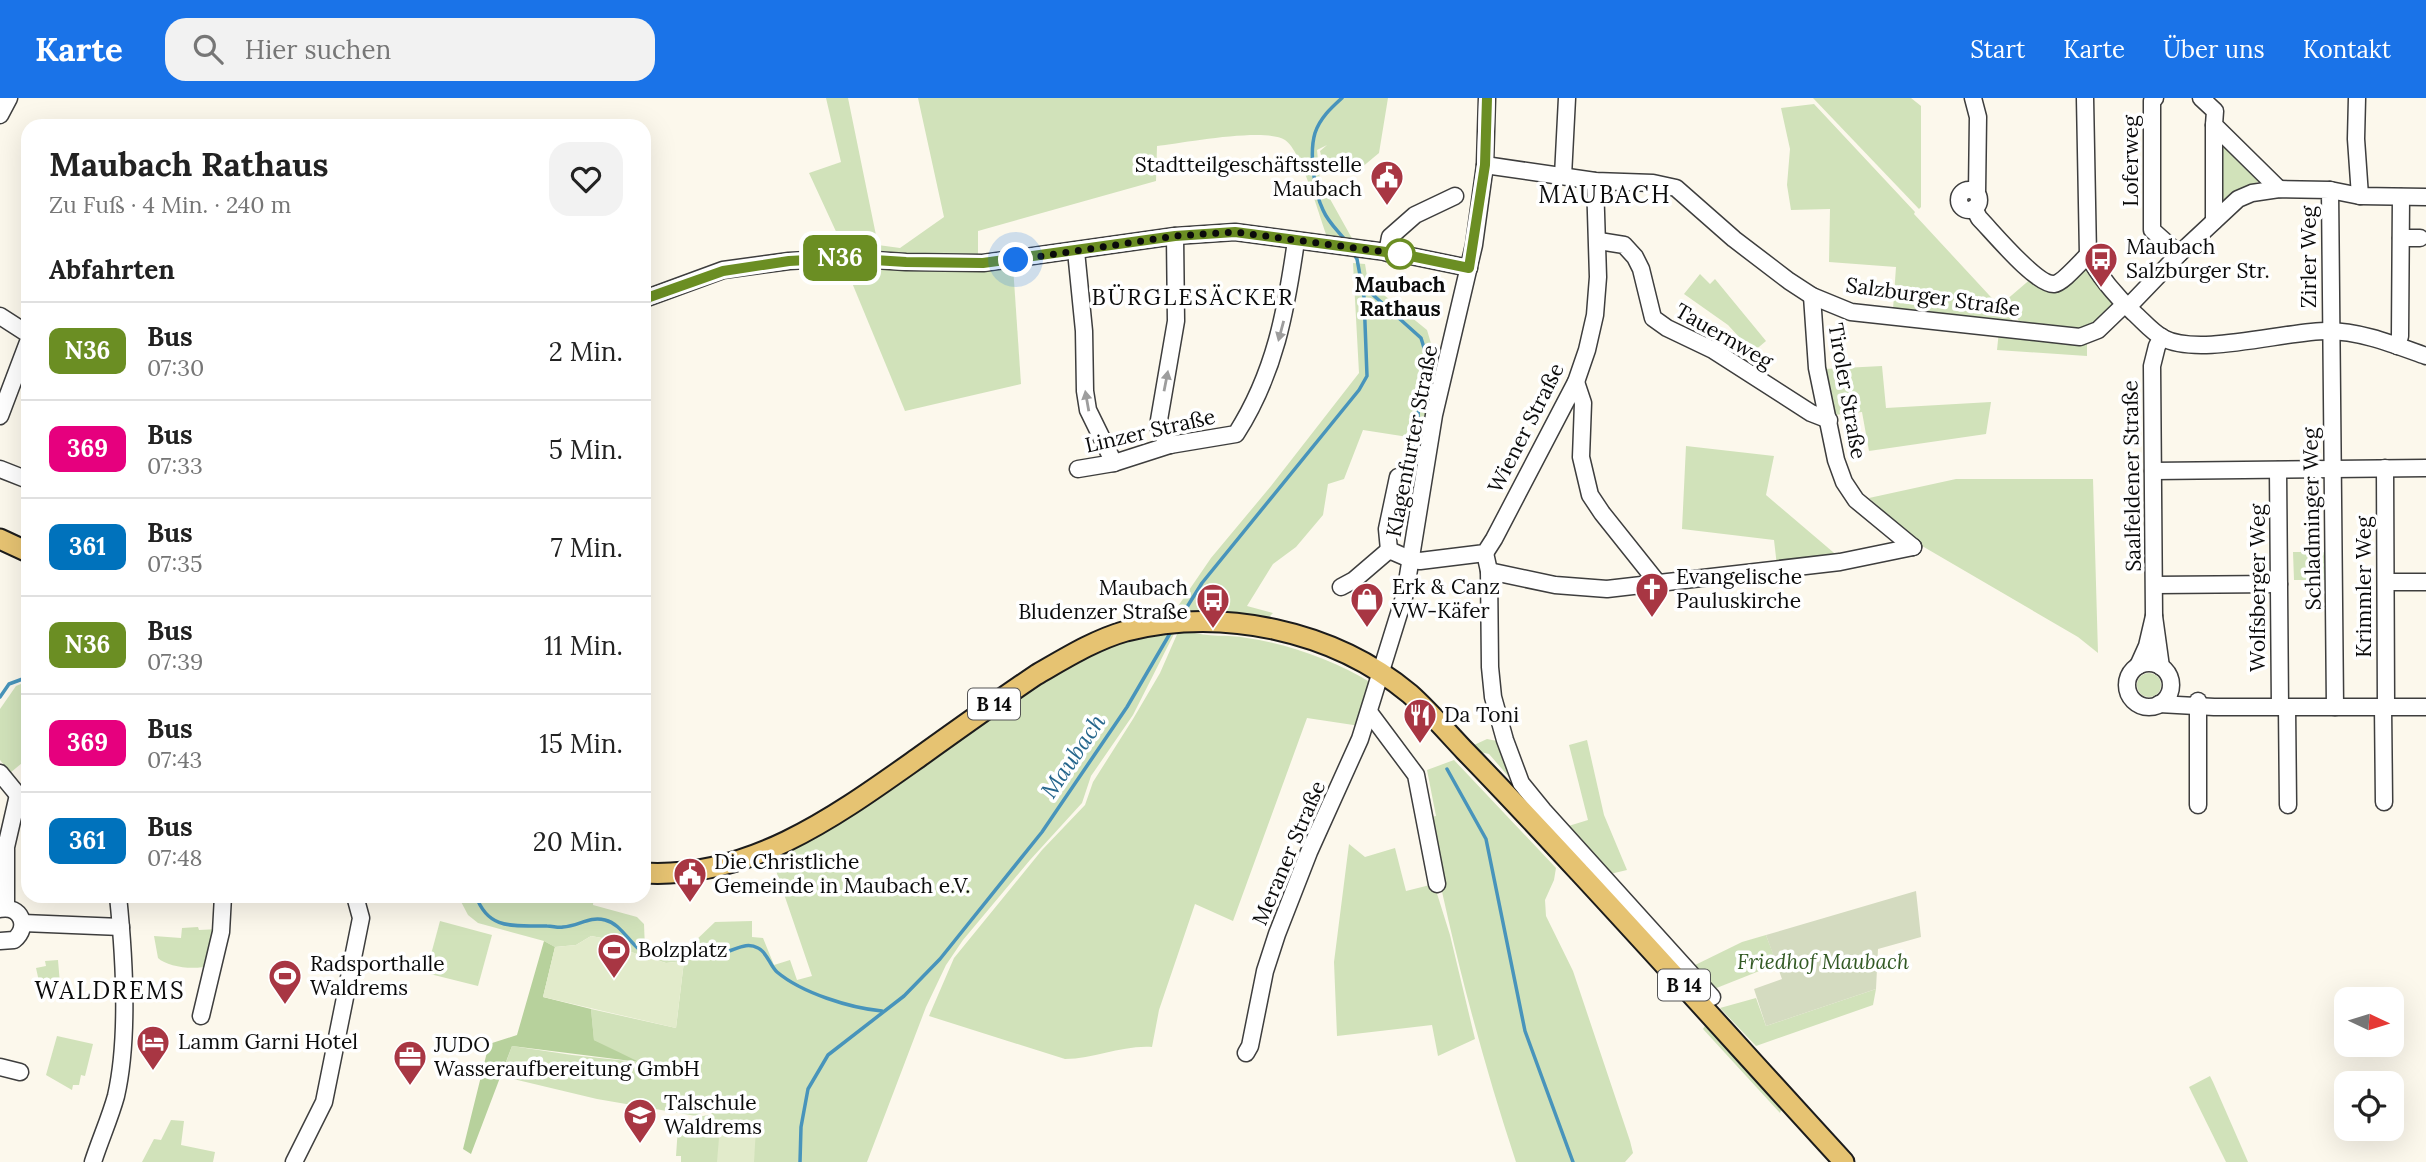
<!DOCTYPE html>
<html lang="de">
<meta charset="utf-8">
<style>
body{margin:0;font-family:Lora,serif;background:#f2f2f2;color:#222;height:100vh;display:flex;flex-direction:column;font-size:26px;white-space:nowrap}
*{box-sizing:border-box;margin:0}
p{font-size:23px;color:#767676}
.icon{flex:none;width:38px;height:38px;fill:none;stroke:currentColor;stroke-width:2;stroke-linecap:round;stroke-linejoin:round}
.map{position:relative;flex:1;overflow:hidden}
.drawer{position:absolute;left:21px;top:21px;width:630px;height:784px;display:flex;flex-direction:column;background:#fff;border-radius:21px;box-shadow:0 7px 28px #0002}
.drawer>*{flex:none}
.badge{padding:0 14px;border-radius:10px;font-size:24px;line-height:46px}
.needle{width:46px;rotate:94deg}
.fabs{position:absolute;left:2334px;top:889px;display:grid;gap:14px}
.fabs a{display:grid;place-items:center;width:70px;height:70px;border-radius:14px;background:#fff;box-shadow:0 7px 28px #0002;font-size:35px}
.you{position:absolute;width:35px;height:35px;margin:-18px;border:5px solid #fff;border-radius:50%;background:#1a73e8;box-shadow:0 0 0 10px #1a73e833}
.map>.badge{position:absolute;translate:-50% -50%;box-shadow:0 0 0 4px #fff}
h2{padding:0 28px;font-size:26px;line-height:63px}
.round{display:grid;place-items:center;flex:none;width:74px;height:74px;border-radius:21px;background:#f2f2f2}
.overview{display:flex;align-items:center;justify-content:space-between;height:119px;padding:0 28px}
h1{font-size:33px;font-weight:700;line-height:52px}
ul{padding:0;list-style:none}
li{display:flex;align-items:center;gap:21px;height:98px;padding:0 28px;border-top:2px solid #e0e0e0}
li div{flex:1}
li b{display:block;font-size:26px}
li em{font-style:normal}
li .badge{min-width:77px;font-weight:700;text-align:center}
header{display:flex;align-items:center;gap:42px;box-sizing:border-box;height:98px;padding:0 35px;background:#1a73e8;color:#fff}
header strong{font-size:33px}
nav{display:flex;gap:38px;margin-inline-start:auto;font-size:24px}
.search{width:490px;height:63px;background:#f2f2f2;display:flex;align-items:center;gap:18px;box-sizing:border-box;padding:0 24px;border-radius:21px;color:#767676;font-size:26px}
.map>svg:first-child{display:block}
.green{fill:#d1e2ba}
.forest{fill:#b7d19c}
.cemetery{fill:#d4dbc0}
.pitch{fill:#e2ebcb}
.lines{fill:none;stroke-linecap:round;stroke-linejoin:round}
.stream{stroke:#4894bb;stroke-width:3.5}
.minor-casing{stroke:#3e3e3e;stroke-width:19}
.major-casing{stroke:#1c1c1c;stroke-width:23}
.minor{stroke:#fff;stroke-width:16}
.major{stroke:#e6c372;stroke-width:19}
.oneway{fill:#9d9d9d}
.line-casing{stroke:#fff;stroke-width:16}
.line{stroke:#6b8e23;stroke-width:10}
.walk{stroke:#0b0b0b;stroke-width:7;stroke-dasharray:0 12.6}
.stop-dot{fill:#fff;stroke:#6b8e23;stroke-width:3.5}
.labels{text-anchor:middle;stroke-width:7;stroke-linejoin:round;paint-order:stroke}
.shield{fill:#fff;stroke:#545454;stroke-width:2}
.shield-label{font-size:19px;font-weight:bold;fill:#0b0b0b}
.street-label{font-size:21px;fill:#0b0b0b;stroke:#fff}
.poi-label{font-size:21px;fill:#0b0b0b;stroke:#fff;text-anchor:start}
.stop-label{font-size:21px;font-weight:bold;fill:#0b0b0b;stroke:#fff}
.park-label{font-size:21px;font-style:italic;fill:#335a25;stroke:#fff}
.neighbourhood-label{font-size:23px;letter-spacing:2px;fill:#0b0b0b;stroke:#fff}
.water-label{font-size:23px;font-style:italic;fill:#25668c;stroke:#fff}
.quarter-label{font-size:24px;letter-spacing:2px;fill:#0b0b0b;stroke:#fff}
</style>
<header>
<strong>Karte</strong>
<div class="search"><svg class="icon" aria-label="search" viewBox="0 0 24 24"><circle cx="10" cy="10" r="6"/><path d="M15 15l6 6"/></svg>Hier suchen</div>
<nav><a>Start</a><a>Karte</a><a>Über uns</a><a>Kontakt</a></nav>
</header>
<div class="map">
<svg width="2426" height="1064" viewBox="0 0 2426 1064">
<rect width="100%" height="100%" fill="#fcf8ec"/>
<g class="green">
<path d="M826,0H848L878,147L900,150L944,119L918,0H1388L1379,55L1355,75L1346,63L1326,76L1320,53L1327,47L1317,52L1320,83L1354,144L1328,141C1320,121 1302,53 1285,42C1266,29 1183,45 1157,48L1156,83L978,133V158H920L845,153L809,75L841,64Z"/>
<path d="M1813,0H1911L1921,8V109L1919,111Z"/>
<path d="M1814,6L1915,114L1914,116L2014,224L1893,211L1896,169L1829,164L1830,111L1791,112L1787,87L1790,51L1781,10Z"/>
<path d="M2219,41L2259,83L2219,109Z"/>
<path d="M843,163L1013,168L1021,286L905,313Z"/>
<path d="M1353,165L1365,166L1368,184L1427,232L1438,269L1421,341L1363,332L1344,381L1328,386L1323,417L1296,449L1273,466L1247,508L1273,515L1269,519L1221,514L1172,517L1211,460L1271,388L1359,275Z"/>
<path d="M2086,169L2096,186L2114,206C2110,211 2106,218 2100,223C2083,238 2040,226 2019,223L2005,203L2033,179L2045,188Z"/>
<path d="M1700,176L1710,186L1715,181L1766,243L1753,254L1728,227L1684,196Z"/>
<path d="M1999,233L2087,243V258L1997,252Z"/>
<path d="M1882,268L1886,310L1991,304L1986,336L1869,353L1862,314L1834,317L1824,271Z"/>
<path d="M1686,348L1774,358L1766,397L1840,460L1777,468L1774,442L1682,431Z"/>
<path d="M1956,381H2093L2098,555L2078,539L1917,445L1869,400Z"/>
<path d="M2293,454H2327V482H2294Z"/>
<path d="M1188,533C1209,540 1226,536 1247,540C1288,546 1336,563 1373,586L1360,628L1307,620L1233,823L1195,806L1159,912L1152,949C1122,947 1095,961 1065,961L929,918L954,860L1042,752L1085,707L1093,684L1133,621L1160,575L1178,534Z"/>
<path d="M1175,534L1133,617L1091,678L1082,705L1030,762L963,842L946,867L926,909L867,1064H681V1058H676L678,1029C693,1028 695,1016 713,1017L711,1015L703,1014L696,1018L597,1001L501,978L512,948L572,957L637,964L594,942L591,911L676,930L684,863L666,865L615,849L602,840L591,838L576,847L555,849L544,843L478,825L468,817L458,798H594L593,807L637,819L644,826L645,851C664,855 674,846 692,846L715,824L752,823V839L763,840L774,867L790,862L797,882L812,878L772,761L804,744L1041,584C1083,560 1126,538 1175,534Z"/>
<circle cx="2149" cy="587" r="12"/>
<path d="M28,583V660L10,675L0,662V611L16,588Z"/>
<path d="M1487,641L1502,644L1539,712L1519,696L1516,687L1489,656L1480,654L1474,647Z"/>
<path d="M1587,642L1604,717L1627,772L1606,777L1562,730L1588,722L1569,647Z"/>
<path d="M1454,662L1556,770L1554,782L1545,802L1546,818L1573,873L1630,1043L1633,1055L1625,1064H1516C1479,952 1449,836 1427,720L1436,718L1427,672Z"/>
<path d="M1349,746L1365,759L1395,750L1406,793L1434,786L1450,837L1475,941L1438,958L1432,927L1337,938L1334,864Z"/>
<path d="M440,823L492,837L478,888L426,875Z"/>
<path d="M198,829L199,832L219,831L209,867C197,873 167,869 158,860L154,838L181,840L182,830Z"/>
<path d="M1766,837L1777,866L1714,891L1689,870L1742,844Z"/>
<path d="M58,862L60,886L40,888L36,870L46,868L45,863Z"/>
<path d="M1876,891L1873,907L1756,948L1720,910L1756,900L1766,928Z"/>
<path d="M1708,923L1783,1007L1780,1015L1703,931Z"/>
<path d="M57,938L93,946L85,978L81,977L79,987H73L72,992L46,977Z"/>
<path d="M2210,978L2213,984L2248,1064H2226L2189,989Z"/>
<path d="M171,1022L184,1023L181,1047L215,1054L213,1064H142L154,1041L161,1042Z"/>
</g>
<path class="forest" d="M544,843L555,849L543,899L591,911L594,942L639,964L512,948L471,1056L463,1051L489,946L517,937Z"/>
<path class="cemetery" d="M1916,793L1921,839L1878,851L1876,891L1766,928L1754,891L1782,881L1766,837Z"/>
<g class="pitch">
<path d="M591,838L602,840L615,849L666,865L684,863L676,930L543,899L555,849L576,847Z"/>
<path d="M720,1028L756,1030L754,1064H717Z"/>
</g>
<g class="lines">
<g class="stream">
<path d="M1342,0C1331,10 1320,20 1315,35C1309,55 1314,93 1323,112C1328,124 1338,133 1346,143"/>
<path d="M1362,187L1421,240L1425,253V272L1420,292L1415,356L1401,440"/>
<path d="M1182,517L1202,485L1359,292L1367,278L1364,199L1357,161L1354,156"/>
<path d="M0,599L9,586L28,579"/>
<path d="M1447,671L1486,741L1525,933L1573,1064"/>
<path d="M476,798C489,834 516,827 547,828C553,828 558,830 563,829C579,828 589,818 605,822C626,827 632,857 656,858C665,859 671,851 680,850C695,849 707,858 722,855C735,853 745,843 758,850C767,854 770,868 777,874C802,895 850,910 882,913"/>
<path d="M800,1064L801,1029L808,991L828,957L904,898L940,861L1042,734L1127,609L1172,532"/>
</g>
<defs>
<g id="minor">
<path d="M1973,0L1978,19L1977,95"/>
<path d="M2085,0L2088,157C2100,180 2115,197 2134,215C2143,223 2152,234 2163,240C2199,259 2285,233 2327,233C2361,233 2395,247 2426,258"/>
<path d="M2155,0L2152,3V132L2179,156"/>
<path d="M2201,0L2215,13L2214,27L2279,91"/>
<path d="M2357,0L2356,41L2360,98"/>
<path d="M0,17L9,0"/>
<path d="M2214,27V123"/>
<path d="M1485,67L1595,83L1653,85L1676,90L1734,141L1789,183L1812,198L1851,214L2080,239L2098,232L2125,206"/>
<path d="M1563,78L1567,0"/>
<path d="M2330,92L2360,98L2426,99"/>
<circle cx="1969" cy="102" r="10"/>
<path d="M1974,110L1979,120C1992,133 2036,187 2054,186C2063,185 2081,163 2088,157"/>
<path d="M2401,140H2420"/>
<path d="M1599,143L1624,147L1635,159L1641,171L1653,220L1667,230L1713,252L1811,315L1829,322"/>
<path d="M1076,153L1084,233L1085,293L1088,312L1114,365"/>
<path d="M1387,155L1390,139L1415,117L1455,98"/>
<path d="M1812,198L1817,270L1836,362L1844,384L1856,402L1913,449"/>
<path d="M644,201L723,172L789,163L843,160L906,164L983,165L1175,138L1235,134L1401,156L1469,170"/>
<path d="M2128,209L2179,156L2238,101L2252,95L2279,91L2330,92L2335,609"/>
<path d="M0,218L28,236"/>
<path d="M2397,248L2400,238L2401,99"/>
<path d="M1576,284L1583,305L1581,359L1590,397L1602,415L1657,484"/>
<path d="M0,318L28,244"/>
<path d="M1170,347L1159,332V322L1176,223L1175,138"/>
<path d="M2385,370L2386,608"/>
<path d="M0,371L28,382"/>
<path d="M1078,371L1114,365L1170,347L1236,336C1275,275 1286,213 1296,143"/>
<path d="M2278,372L2280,609"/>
<path d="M2153,373L2426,370"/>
<path d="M1389,452L1387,431L1398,379"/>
<path d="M1485,455L1489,473L1490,569L1493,599L1505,642L1521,685L1543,712L1712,899"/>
<path d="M1489,473L1555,487L1607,491L1840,464L1913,449"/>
<path d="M2386,484H2426"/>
<path d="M2155,487L2279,486"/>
<path d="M1341,489L1354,482L1389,452L1412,462L1420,463L1485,455L1494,441L1576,284L1587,252L1595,217L1598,179L1595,83"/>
<path d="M2154,518L2152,268L2157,248L2162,239"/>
<circle cx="2149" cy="587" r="22"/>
<path d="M2138,568L2147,548L2154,518L2161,569"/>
<path d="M2159,606L2214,609H2426"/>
<path d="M2383,608L2384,704"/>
<path d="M2287,609L2288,707"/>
<path d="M1369,614L1416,677L1437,786"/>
<path d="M0,675L18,697L26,701"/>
<path d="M2198,707V603"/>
<path d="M6,810V749L18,697"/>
<path d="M0,811C21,807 30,829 14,842L0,843"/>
<path d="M23,825L121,829"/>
<path d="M201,918L221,834L223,798"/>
<path d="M1246,955L1250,948L1265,873L1277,836L1309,754L1360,641L1405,496L1434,317L1474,147L1485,67L1487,0"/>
<path d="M0,969L20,974"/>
<path d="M93,1064C100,1042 110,1020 116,998C129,941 124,856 118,798"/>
<path d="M294,1064L324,1004L361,820L355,798"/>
</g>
<g id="major">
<path d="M0,441L28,454"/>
<path d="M644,775C750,781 836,718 918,660C957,632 996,604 1036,577C1064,561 1094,542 1126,533C1222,509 1333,532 1410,596C1429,613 1447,634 1465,653C1504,693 1542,734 1581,776C1669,871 1756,968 1844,1064"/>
</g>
</defs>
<use href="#minor" class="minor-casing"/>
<use href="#major" class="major-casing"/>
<use href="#minor" class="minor"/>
<use href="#major" class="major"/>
</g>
<defs><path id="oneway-solid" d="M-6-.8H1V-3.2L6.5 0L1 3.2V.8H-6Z" transform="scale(1.75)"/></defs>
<g class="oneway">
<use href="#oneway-solid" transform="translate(1281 233) rotate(105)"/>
<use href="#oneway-solid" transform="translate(1166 283) rotate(-79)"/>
<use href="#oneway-solid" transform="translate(1087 303) rotate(-100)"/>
</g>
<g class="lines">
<defs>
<path id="line" d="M644,201L723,173L789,163L843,160L906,164L983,165L1175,138L1235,134L1401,156L1469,170L1485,67L1487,0"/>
</defs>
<use href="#line" class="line-casing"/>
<use href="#line" class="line"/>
<path class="walk" d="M1016,162L1175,138L1235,134L1400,156"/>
</g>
<defs>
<symbol id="civic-pin" viewBox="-11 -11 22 30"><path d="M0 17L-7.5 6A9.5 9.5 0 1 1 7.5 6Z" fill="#a83643" stroke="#fff"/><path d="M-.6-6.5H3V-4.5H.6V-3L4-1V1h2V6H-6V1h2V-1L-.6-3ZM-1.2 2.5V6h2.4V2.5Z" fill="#fff"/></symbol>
<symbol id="bus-pin" viewBox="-11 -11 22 30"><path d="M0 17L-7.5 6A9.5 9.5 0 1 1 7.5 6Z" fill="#a83643" stroke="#fff"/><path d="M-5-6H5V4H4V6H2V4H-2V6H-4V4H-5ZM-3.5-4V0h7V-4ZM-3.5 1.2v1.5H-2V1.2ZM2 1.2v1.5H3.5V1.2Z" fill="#fff"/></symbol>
<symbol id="church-pin" viewBox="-11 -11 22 30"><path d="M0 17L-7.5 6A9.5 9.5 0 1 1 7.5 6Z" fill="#a83643" stroke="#fff"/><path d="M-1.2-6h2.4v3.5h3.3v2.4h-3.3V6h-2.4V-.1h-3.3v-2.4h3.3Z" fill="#fff"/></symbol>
<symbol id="shop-pin" viewBox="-11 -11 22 30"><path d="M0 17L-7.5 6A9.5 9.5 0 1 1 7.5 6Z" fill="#a83643" stroke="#fff"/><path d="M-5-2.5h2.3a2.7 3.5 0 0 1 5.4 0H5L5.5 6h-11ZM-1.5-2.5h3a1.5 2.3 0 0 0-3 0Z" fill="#fff"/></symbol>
<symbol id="restaurant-pin" viewBox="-11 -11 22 30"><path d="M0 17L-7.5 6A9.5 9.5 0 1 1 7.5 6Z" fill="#a83643" stroke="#fff"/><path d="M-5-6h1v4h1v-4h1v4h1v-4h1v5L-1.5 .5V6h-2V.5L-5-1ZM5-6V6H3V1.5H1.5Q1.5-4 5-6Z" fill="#fff"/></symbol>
<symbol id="stadium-pin" viewBox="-11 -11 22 30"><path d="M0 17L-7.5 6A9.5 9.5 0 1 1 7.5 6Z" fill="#a83643" stroke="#fff"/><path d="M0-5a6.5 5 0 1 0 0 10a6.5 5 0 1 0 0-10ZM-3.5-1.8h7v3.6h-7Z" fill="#fff"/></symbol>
<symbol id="hotel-pin" viewBox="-11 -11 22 30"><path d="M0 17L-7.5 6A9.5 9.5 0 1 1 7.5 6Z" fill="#a83643" stroke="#fff"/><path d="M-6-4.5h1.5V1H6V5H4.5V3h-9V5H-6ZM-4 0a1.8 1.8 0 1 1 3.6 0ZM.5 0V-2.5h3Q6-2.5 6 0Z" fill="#fff"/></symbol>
<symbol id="office-pin" viewBox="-11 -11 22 30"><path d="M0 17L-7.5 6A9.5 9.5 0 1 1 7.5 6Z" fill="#a83643" stroke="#fff"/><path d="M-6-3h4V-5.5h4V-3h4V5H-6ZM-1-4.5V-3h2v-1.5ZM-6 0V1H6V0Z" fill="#fff"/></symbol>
<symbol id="school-pin" viewBox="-11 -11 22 30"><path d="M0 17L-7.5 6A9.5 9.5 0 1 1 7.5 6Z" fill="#a83643" stroke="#fff"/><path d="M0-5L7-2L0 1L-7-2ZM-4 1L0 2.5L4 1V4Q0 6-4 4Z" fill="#fff"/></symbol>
</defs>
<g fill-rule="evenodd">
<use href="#civic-pin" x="1368" y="60" width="38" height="52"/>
<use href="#bus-pin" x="2082" y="142" width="38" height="52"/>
<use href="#church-pin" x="1633" y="472" width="38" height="52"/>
<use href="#shop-pin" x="1348" y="482" width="38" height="52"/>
<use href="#bus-pin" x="1194" y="483" width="38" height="52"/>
<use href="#restaurant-pin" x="1401" y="598" width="38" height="52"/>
<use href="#civic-pin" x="671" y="757" width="38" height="52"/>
<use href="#stadium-pin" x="595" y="833" width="38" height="52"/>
<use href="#stadium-pin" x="266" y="859" width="38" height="52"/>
<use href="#hotel-pin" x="134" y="925" width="38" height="52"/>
<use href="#office-pin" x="391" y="940" width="38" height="52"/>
<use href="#school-pin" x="621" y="998" width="38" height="52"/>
</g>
<circle class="stop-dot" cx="1400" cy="156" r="14"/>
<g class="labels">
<g class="shield">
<rect x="968" y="590.5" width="52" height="31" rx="5"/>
<rect x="1658" y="871.5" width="52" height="31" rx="5"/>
</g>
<g class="shield-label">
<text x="994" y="613">B 14</text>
<text x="1684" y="894">B 14</text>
</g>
<g class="street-label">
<text transform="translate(2131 63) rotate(-90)" y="7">Loferweg</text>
<text transform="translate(2309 159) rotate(-90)" y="7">Zirler Weg</text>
<text transform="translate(1933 199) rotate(8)" y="7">Salzburger Straße</text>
<text transform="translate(1724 238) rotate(30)" y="7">Tauernweg</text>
<text transform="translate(1847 293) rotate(80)" y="7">Tiroler Straße</text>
<text transform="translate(1526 330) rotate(-63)" y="7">Wiener Straße</text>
<text transform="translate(1150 333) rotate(-13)" y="7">Linzer Straße</text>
<text transform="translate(1412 343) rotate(-79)" y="7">Klagenfurter Straße</text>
<text transform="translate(2132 378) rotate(-91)" y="7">Saalfeldener Straße</text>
<text transform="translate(2312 421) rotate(-91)" y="7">Schladminger Weg</text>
<text transform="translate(2364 489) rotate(-90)" y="7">Krimmler Weg</text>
<text transform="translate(2258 490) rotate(-90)" y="7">Wolfsberger Weg</text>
<text transform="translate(1289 755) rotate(-67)" y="7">Meraner Straße</text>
</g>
<g class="poi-label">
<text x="1362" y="74" text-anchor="end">Stadtteilgeschäftsstelle<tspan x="1362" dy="24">Maubach</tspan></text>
<text x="2126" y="156">Maubach<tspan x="2126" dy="24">Salzburger Str.</tspan></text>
<text x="1676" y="486">Evangelische<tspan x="1676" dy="24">Pauluskirche</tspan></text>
<text x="1392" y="496">Erk &amp; Canz<tspan x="1392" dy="24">VW-Käfer</tspan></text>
<text x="1188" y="497" text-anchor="end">Maubach<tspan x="1188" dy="24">Bludenzer Straße</tspan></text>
<text x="1444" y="624">Da Toni</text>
<text x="714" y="771">Die Christliche<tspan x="714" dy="24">Gemeinde in Maubach e.V.</tspan></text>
<text x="638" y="859">Bolzplatz</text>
<text x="310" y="873">Radsporthalle<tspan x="310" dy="24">Waldrems</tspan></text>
<text x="178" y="951">Lamm Garni Hotel</text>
<text x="434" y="954">JUDO<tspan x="434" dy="24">Wasseraufbereitung GmbH</tspan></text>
<text x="664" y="1012">Talschule<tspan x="664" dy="24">Waldrems</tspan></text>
</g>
<g class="stop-label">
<text x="1400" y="194">Maubach<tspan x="1400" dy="24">Rathaus</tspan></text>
</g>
<g class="park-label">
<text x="1823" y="871">Friedhof Maubach</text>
</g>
<g class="neighbourhood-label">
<text x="1193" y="207">BÜRGLESÄCKER</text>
</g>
<g class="water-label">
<text transform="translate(1073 658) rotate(-56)" y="8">Maubach</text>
</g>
<g class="quarter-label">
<text x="1605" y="105">MAUBACH</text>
<text x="110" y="901">WALDREMS</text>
</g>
</g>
</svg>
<div class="fabs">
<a><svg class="needle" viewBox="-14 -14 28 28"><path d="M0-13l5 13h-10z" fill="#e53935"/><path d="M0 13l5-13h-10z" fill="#767676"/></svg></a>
<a><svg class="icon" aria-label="locate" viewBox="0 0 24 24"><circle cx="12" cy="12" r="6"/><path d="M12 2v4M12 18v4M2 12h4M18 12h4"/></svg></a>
</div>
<div class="you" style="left:1016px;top:162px"></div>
<b class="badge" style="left:840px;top:160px;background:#6b8e23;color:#fff">N36</b>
<section class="drawer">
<div class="overview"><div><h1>Maubach Rathaus</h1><p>Zu Fuß · 4 Min. · 240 m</p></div><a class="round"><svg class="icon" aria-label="heart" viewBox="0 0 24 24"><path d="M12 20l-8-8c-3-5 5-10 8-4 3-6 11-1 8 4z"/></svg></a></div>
<h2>Abfahrten</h2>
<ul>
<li><span class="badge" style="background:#6b8e23;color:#fff">N36</span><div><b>Bus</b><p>07:30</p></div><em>2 Min.</em></li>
<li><span class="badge" style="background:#e6007e;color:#fff">369</span><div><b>Bus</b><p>07:33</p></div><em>5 Min.</em></li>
<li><span class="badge" style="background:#0072bc;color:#fff">361</span><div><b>Bus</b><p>07:35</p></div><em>7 Min.</em></li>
<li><span class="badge" style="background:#6b8e23;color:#fff">N36</span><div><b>Bus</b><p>07:39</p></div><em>11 Min.</em></li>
<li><span class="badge" style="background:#e6007e;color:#fff">369</span><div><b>Bus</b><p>07:43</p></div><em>15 Min.</em></li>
<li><span class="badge" style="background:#0072bc;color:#fff">361</span><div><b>Bus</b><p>07:48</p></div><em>20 Min.</em></li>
</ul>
</section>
</div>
